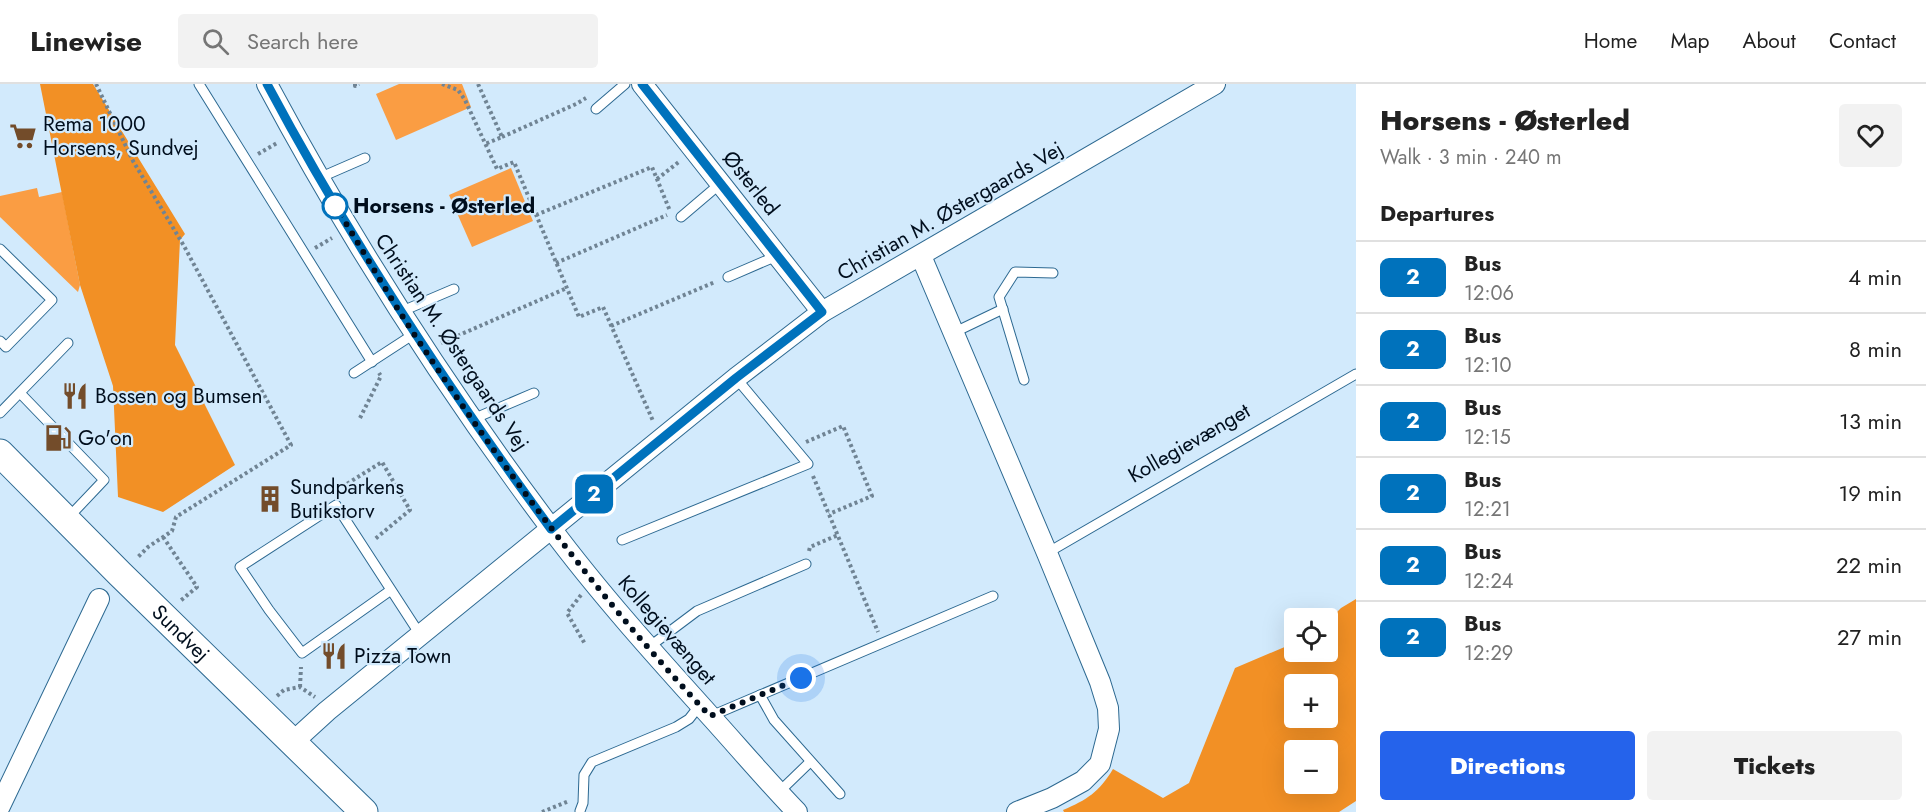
<!DOCTYPE html>
<meta charset="utf-8">
<style>
body{margin:0;font-family:Jost,sans-serif;background:#f2f2f2;color:#222;height:100vh;display:flex;flex-direction:column;font-size:22px;white-space:nowrap}
*{box-sizing:border-box;margin:0}
p{font-size:20px;color:#767676}
.icon{flex:none;width:33px;height:33px;fill:none;stroke:currentColor;stroke-width:2;stroke-linecap:round;stroke-linejoin:round}
.map{position:relative;flex:1;overflow:hidden}
.drawer{display:flex;flex-direction:column;background:#fff;width:570px}
.drawer>*{flex:none}
.badge{padding:0 12px;border-radius:9px;font-size:21px;line-height:39px}
.buttons{position:absolute;left:1284px;top:524px;display:grid;gap:12px}
.buttons a{display:grid;place-items:center;width:54px;height:54px;border-radius:6px;background:#fff;box-shadow:0 6px 24px #0002;font-size:30px}
.you{position:absolute;width:30px;height:30px;margin:-15px;border:4px solid #fff;border-radius:50%;background:#1a73e8;box-shadow:0 0 0 9px #1a73e833}
.map>.badge{position:absolute;translate:-50% -50%;box-shadow:0 0 0 3px #fff}
h2{padding:0 24px;font-size:22px;line-height:54px}
.round{display:grid;place-items:center;flex:none;width:63px;height:63px;border-radius:6px;background:#f2f2f2}
.head{display:flex;align-items:center;justify-content:space-between;height:102px;padding:0 24px}
h1{font-size:28px;font-weight:800;line-height:45px}
.button{display:flex;gap:12px;margin-top:auto;padding:12px 24px}
.button a{flex:1;height:69px;border-radius:6px;background:#2563eb;color:#fff;font-size:24px;font-weight:800;line-height:69px;text-align:center}
.button a+a{background:#f2f2f2;color:#222}
ul{padding:0;list-style:none}
li{display:flex;align-items:center;gap:18px;height:72px;padding:0 24px;border-top:2px solid #e0e0e0}
li div{flex:1}
li b{display:block;font-size:22px}
li em{font-style:normal}
li .badge{min-width:66px;font-weight:700;text-align:center}
header{display:flex;align-items:center;gap:36px;box-sizing:border-box;height:84px;padding:0 30px;background:#fff;border-bottom:2px solid #e0e0e0}
header strong{font-size:28px}
nav{display:flex;gap:33px;margin-inline-start:auto;font-size:21px}
.search{width:420px;height:54px;background:#f2f2f2;display:flex;align-items:center;gap:15px;box-sizing:border-box;padding:0 21px;border-radius:6px;color:#767676;font-size:22px}
main{display:flex;flex:1;min-height:0}
.map>svg:first-child{display:block}
.green{fill:#fa9d43}
.forest{fill:#f29025;fill-rule:evenodd}
.lines{fill:none;stroke-linecap:round;stroke-linejoin:round}
.service-casing{stroke:#2d6991;stroke-width:11}
.minor-casing{stroke:#2d6991;stroke-width:22}
.secondary-casing{stroke:#2d6991;stroke-width:29}
.path{stroke:#708494;stroke-width:4;stroke-dasharray:3 3;stroke-linecap:butt}
.service{stroke:#fff;stroke-width:9}
.minor{stroke:#fff;stroke-width:20}
.secondary{stroke:#fff;stroke-width:27}
.line-casing{stroke:#fff;stroke-width:14}
.line{stroke:#0072bc;stroke-width:9}
.walk{stroke:#000e1d;stroke-width:6;stroke-dasharray:0 10.8}
.stop-dot{fill:#fff;stroke:#0072bc;stroke-width:3}
.labels{text-anchor:middle;stroke-width:4.5;stroke-linejoin:round;paint-order:stroke}
.poi-label{font-size:21px;fill:#000e1d;stroke:#d2eafc;text-anchor:start}
.street-label{font-size:21px;fill:#000e1d;stroke:#d2eafc}
.stop-label{font-size:21px;font-weight:bold;fill:#000e1d;stroke:#d2eafc;text-anchor:start}
</style>
<header>
<strong>Linewise</strong>
<div class="search"><svg class="icon" aria-label="search" viewBox="0 0 24 24"><circle cx="10" cy="10" r="6"/><path d="M15 15l6 6"/></svg>Search here</div>
<nav><a>Home</a><a>Map</a><a>About</a><a>Contact</a></nav>
</header>
<main>
<div class="map">
<svg width="1356" height="728" viewBox="0 0 1356 728">
<rect width="100%" height="100%" fill="#d2eafc"/>
<g class="green">
<path d="M399,0H462L471,23L396,56L376,10Z"/>
<path d="M511,84L533,137L472,163L449,111Z"/>
<path d="M37,104L39,113L62,108L80,201L78,208L0,133V112Z"/>
</g>
<g class="forest">
<path d="M40,0H93L185,150L180,156L175,261L235,381L163,428L118,413L113,302L80,201Z"/>
<path d="M1356,515V717L1339,728H1064L1063,726C1087,716 1099,708 1113,685L1163,714L1189,699L1235,584L1294,559V567H1328V537L1341,524ZM1294,600H1328V633H1294ZM1294,666H1328V699H1294Z"/>
</g>
<g class="lines">
<defs>
<g id="service">
<path d="M199,0L372,278"/>
<path d="M596,25L625,0"/>
<path d="M319,94L365,74"/>
<path d="M681,133L721,99"/>
<path d="M0,165L52,216L6,263L0,257"/>
<path d="M728,193L779,171"/>
<path d="M400,228L454,205"/>
<path d="M955,248L1003,225"/>
<path d="M354,289L414,250"/>
<path d="M1024,296L999,213L1015,188L1053,189"/>
<path d="M20,309L104,396L68,434"/>
<path d="M0,329L68,259"/>
<path d="M473,335L534,309"/>
<path d="M622,456L808,380L736,294"/>
<path d="M1047,469L1356,290"/>
<path d="M391,506L302,569L269,526L240,483L336,421L421,552"/>
<path d="M649,563L697,527L806,480"/>
<path d="M760,611L774,636L840,710"/>
<path d="M711,632L993,512"/>
<path d="M779,708L810,678"/>
<path d="M580,727L583,719L584,691L592,678L676,643L689,635L700,621"/>
</g>
<g id="minor">
<path d="M267,0C350,155 445,303 550,443C600,510 656,572 712,634C740,665 768,698 797,728"/>
<path d="M642,0L822,228"/>
<path d="M921,172L1047,469L1100,598L1108,624L1109,645L1100,680L1083,697L1052,714L1017,728"/>
<path d="M293,658L327,627L736,294L822,228L1215,0"/>
<path d="M0,722L99,515"/>
</g>
<g id="secondary">
<path id="s1" d="M0,369L120,490L364,728"/>
</g>
</defs>
<use href="#service" class="service-casing"/>
<use href="#minor" class="minor-casing"/>
<use href="#secondary" class="secondary-casing"/>
<g class="path">
<path d="M96,0L133,77L184,162L291,361L176,433L172,447L148,463L137,474"/>
<path d="M355,0V2L359,0"/>
<path d="M442,0L458,6L465,16L497,85L514,78L579,233L603,223L653,337"/>
<path d="M478,0L502,53L485,60"/>
<path d="M502,53L576,20L586,14"/>
<path d="M258,70L277,59"/>
<path d="M657,95L680,77"/>
<path d="M536,131L652,83L670,127"/>
<path d="M315,164L332,154"/>
<path d="M556,179L667,131"/>
<path d="M611,242L715,198"/>
<path d="M441,259L567,204"/>
<path d="M360,334L381,292L379,289"/>
<path d="M806,358L843,342L872,412L829,430"/>
<path d="M813,392L878,548"/>
<path d="M337,406L382,378L410,426L375,455"/>
<path d="M163,453L197,503L179,518"/>
<path d="M809,467L810,463L838,451"/>
<path d="M581,511L567,529L585,560"/>
<path d="M300,603L301,583"/>
<path d="M277,612L284,606L300,603L315,613"/>
<path d="M542,728L569,717"/>
</g>
<use href="#service" class="service"/>
<use href="#minor" class="minor"/>
<use href="#secondary" class="secondary"/>
</g>
<g class="lines">
<defs>
<path id="line" d="M267,0C350,156 447,303 551,445L736,294L822,228L642,0"/>
</defs>
<use href="#line" class="line-casing"/>
<use href="#line" class="line"/>
<path class="walk" d="M335,122C362,164 386,208 414,250C503,384 599,515 710,632L801,594"/>
</g>
<defs>
<symbol id="supermarket-bare" viewBox="-9 -9 18 18"><path d="M-6-5.5h2.5l.6 2H6L4.5 2H-2.5L-4.4-4H-6ZM-1.5 3.2a1.3 1.3 0 1 0 .1 0ZM3 3.2a1.3 1.3 0 1 0 .1 0Z" fill="#734c2a" stroke="#d2eafc" stroke-width="2.5" paint-order="stroke"/></symbol>
<symbol id="restaurant-bare" viewBox="-9 -9 18 18"><path d="M-5-6h1v4h1v-4h1v4h1v-4h1v5L-1.5 .5V6h-2V.5L-5-1ZM5-6V6H3V1.5H1.5Q1.5-4 5-6Z" fill="#734c2a" stroke="#d2eafc" stroke-width="2.5" paint-order="stroke"/></symbol>
<symbol id="fuel-bare" viewBox="-9 -9 18 18"><path d="M-5.5-6h7V0h2V4h1.3V-2.5L3-4.5l.8-.8L6-3V5H2.5V1h-1V6h-7ZM-4.2-4.7v3.2H.2V-4.7Z" fill="#734c2a" stroke="#d2eafc" stroke-width="2.5" paint-order="stroke"/></symbol>
<symbol id="building-bare" viewBox="-9 -9 18 18"><path d="M-4-6H4V6H1V3H-1V6H-4ZM-2.5-4.3h1.7v1.8h-1.7ZM.8-4.3h1.7v1.8H.8ZM-2.5-1h1.7V.8h-1.7ZM.8-1h1.7V.8H.8Z" fill="#734c2a" stroke="#d2eafc" stroke-width="2.5" paint-order="stroke"/></symbol>
</defs>
<g fill-rule="evenodd">
<use href="#supermarket-bare" x="4" y="33" width="38" height="38"/>
<use href="#restaurant-bare" x="56" y="293" width="38" height="38"/>
<use href="#fuel-bare" x="39" y="335" width="38" height="38"/>
<use href="#building-bare" x="251" y="396" width="38" height="38"/>
<use href="#restaurant-bare" x="315" y="553" width="38" height="38"/>
</g>
<circle class="stop-dot" cx="335" cy="122" r="12"/>
<g class="labels">
<g class="poi-label">
<text x="43" y="47">Rema 1000<tspan x="43" dy="24">Horsens, Sundvej</tspan></text>
<text x="95" y="319">Bossen og Bumsen</text>
<text x="78" y="361">Go'on</text>
<text x="290" y="410">Sundparkens<tspan x="290" dy="24">Butikstorv</tspan></text>
<text x="354" y="579">Pizza Town</text>
</g>
<g class="street-label">
<text transform="translate(751 99) rotate(51)" y="7">Østerled</text>
<text transform="translate(950 127) rotate(-30)" y="7">Christian M. Østergaards Vej</text>
<text transform="translate(452 258) rotate(56)" y="7">Christian M. Østergaards Vej</text>
<text transform="translate(1189 359) rotate(-30)" y="7">Kollegievænget</text>
<text transform="translate(667 546) rotate(49)" y="7">Kollegievænget</text>
<text dy="7" stroke="none"><textPath href="#s1" startOffset="255">Sundvej</textPath></text>
</g>
<g class="stop-label">
<text x="353" y="129">Horsens - Østerled</text>
</g>
</g>
</svg>
<div class="buttons">
<a><svg class="icon" aria-label="locate" viewBox="0 0 24 24"><circle cx="12" cy="12" r="6"/><path d="M12 2v4M12 18v4M2 12h4M18 12h4"/></svg></a>
<a>+</a>
<a>−</a>
</div>
<div class="you" style="left:801px;top:594px"></div>
<b class="badge" style="left:594px;top:410px;background:#0072bc;color:#fff">2</b>
</div>
<section class="drawer">
<div class="head"><div><h1>Horsens - Østerled</h1><p>Walk · 3 min · 240 m</p></div><a class="round"><svg class="icon" aria-label="heart" viewBox="0 0 24 24"><path d="M12 20l-8-8c-3-5 5-10 8-4 3-6 11-1 8 4z"/></svg></a></div>
<h2>Departures</h2>
<ul>
<li><span class="badge" style="background:#0072bc;color:#fff">2</span><div><b>Bus</b><p>12:06</p></div><em>4 min</em></li>
<li><span class="badge" style="background:#0072bc;color:#fff">2</span><div><b>Bus</b><p>12:10</p></div><em>8 min</em></li>
<li><span class="badge" style="background:#0072bc;color:#fff">2</span><div><b>Bus</b><p>12:15</p></div><em>13 min</em></li>
<li><span class="badge" style="background:#0072bc;color:#fff">2</span><div><b>Bus</b><p>12:21</p></div><em>19 min</em></li>
<li><span class="badge" style="background:#0072bc;color:#fff">2</span><div><b>Bus</b><p>12:24</p></div><em>22 min</em></li>
<li><span class="badge" style="background:#0072bc;color:#fff">2</span><div><b>Bus</b><p>12:29</p></div><em>27 min</em></li>
</ul>
<div class="button"><a>Directions</a><a>Tickets</a></div>
</section>
</main>
